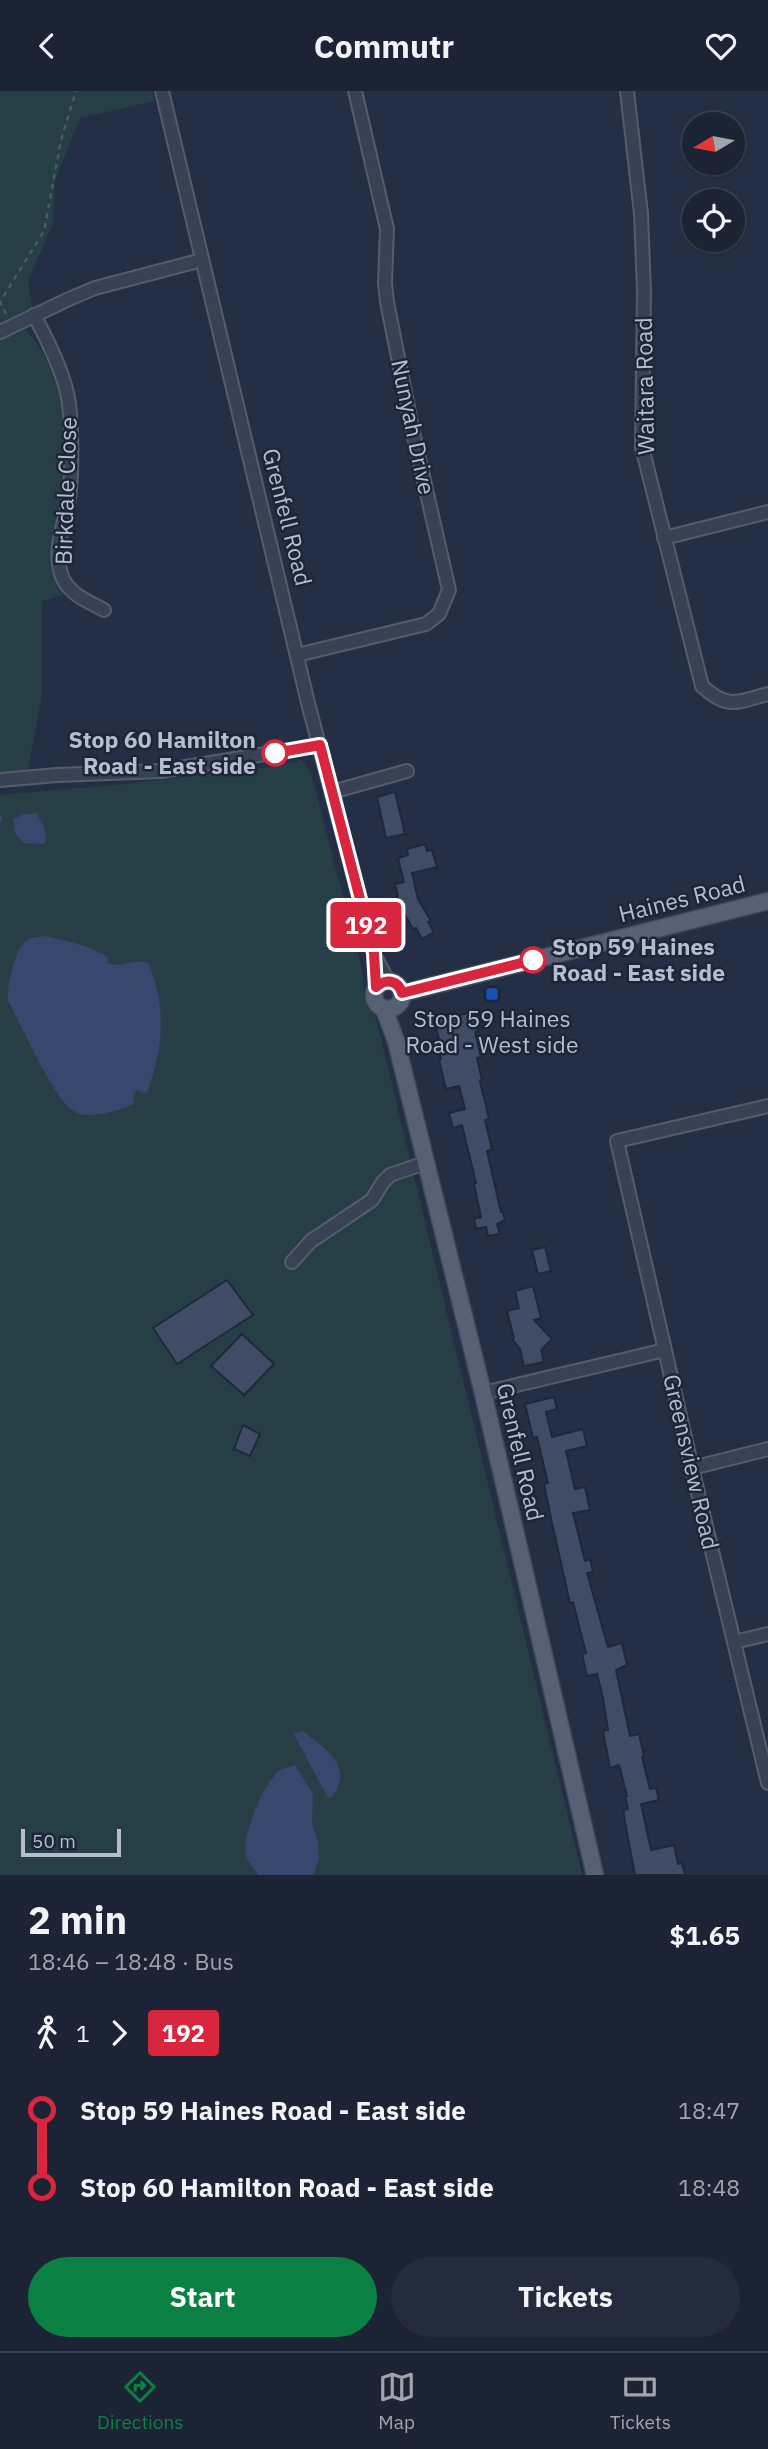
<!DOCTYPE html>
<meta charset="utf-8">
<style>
body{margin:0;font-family:"IBM Plex Sans",sans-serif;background:#242b3c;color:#f1f3f6;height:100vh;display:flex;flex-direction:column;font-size:26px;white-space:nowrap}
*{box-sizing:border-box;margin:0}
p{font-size:23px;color:#a0a4ac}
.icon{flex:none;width:38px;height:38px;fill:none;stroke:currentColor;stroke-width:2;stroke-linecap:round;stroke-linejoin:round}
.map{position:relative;height:1784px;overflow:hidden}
.details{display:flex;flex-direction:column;background:#1b2334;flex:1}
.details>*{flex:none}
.badge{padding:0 14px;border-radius:5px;font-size:24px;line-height:46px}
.needle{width:46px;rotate:260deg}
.controls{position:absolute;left:682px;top:21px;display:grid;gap:14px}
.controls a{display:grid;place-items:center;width:63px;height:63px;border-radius:50%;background:#1b2334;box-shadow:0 2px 5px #0004,0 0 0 2px #39404f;font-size:35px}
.scale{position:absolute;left:21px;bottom:18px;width:100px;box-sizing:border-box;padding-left:7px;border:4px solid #b6bdce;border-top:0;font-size:19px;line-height:24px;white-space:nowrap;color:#b6bdce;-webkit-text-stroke:5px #1d2639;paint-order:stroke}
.map>.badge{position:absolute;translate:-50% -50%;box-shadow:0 0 0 4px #fff}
.legs{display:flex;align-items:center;gap:10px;height:77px;padding:0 28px;font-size:23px}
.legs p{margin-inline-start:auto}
.headline{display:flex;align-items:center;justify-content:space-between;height:119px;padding:0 28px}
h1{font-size:38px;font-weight:700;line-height:52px}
.cta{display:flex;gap:14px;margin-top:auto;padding:14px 28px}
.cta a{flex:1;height:80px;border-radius:42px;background:#0b8043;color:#fff;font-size:28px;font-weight:700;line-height:80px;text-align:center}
.cta a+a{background:#242b3c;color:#f1f3f6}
ul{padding:0 28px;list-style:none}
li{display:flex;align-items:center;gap:24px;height:77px;font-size:26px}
li i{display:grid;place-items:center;width:10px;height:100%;margin:0 9px;background:currentColor}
li i::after{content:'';width:18px;height:18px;margin:-9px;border:5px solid;border-radius:50%;background:#1b2334}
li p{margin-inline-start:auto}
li:first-child i{background:linear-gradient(#0000 50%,currentColor 0)}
li:last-child i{background:linear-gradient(currentColor 50%,#0000 0)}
header{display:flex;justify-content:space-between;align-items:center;height:91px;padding:0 28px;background:#1b2334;font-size:32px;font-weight:700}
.tabs{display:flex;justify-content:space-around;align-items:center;height:98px;border-top:2px solid #39404f;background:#1b2334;font-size:19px;color:#a0a4ac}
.tabs a{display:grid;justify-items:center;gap:4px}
.tabs .active{color:#0b8043}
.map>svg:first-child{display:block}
.green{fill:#263f46}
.water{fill:#36486d}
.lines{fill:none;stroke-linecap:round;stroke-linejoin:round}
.stream{stroke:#36486d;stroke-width:4.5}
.building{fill:#404b65;stroke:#1f283b;stroke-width:2}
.minor-casing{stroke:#545c6e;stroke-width:16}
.major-casing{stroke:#434a5d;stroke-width:19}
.path{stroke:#455c62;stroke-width:2.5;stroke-dasharray:5 5;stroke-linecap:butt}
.minor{stroke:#394254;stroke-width:12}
.major{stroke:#576074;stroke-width:16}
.line-1-casing{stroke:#fff;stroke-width:16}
.line-1{stroke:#d7263d;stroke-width:10}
.stop-1-dot{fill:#fff;stroke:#d7263d;stroke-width:3.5}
.transit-dot{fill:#1a4fb4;stroke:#1d2639;stroke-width:2.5}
.labels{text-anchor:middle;stroke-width:5;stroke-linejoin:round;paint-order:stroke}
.street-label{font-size:23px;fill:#b6bdce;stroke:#1d2639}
.stop-label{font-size:23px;font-weight:bold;fill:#b6bdce;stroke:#1d2639;text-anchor:end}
.poi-label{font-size:23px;fill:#b6bdce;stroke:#1d2639}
</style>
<header><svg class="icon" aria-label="back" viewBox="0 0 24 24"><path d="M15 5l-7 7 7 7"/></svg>Commutr<svg class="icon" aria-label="heart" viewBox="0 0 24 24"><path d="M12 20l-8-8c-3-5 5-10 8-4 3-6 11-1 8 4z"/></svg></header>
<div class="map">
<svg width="768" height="1784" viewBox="0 0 768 1784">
<rect width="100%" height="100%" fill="#242f45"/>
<g class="green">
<path d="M0,0H152L155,10L80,27L55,90L53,132L28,190L32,217L0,232Z"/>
<path d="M24,239C42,252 56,287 62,309C66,322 64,384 63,400C59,439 40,468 63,504L42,510V604L28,679L0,682V247Z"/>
<path d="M301,669L310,679L362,878L365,912L376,927L582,1784H0V704L126,693L269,676Z"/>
</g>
<g class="water">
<path d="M37,722L45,739L46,751L42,753L23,752L15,742L13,728L24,723Z"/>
<path d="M45,845C61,848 96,856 108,867L107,871C120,880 134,865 149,873C166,917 164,955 148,999L146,1002L138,999L134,1002L133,1013C119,1020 90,1029 75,1021C54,1010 22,934 8,910C6,897 15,857 27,849C32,846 39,846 45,845Z"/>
<path d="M302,1640C324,1656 356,1676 331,1707H328L294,1643Z"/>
<path d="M295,1674L313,1703L312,1733L318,1750L319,1767L313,1784H258C254,1778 248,1771 246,1765C240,1748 264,1691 279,1680C283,1677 290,1676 295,1674Z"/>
</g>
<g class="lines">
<path class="stream" d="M0,727V728"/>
</g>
<g class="building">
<path d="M395,701L405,743L386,747L377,706Z"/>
<path d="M425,753L427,760L432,759L437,776L412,782L418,808L431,830L428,831L434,841L422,848L416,837L413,838L400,815L395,793L404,791L398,767L408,764L407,758Z"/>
<path d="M476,920L479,932L476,933L478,940L475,941L481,966L477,967L482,989L480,990L489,1028L485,1029L492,1059L487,1060L501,1121H503L505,1129L497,1133L500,1143L488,1145L486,1136L476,1138L474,1128L481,1126L474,1092H476L462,1034L453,1037L449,1022L465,1018L459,995L446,998L439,969L441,968L438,952H440L434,927L447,924L448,927Z"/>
<path d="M545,1156L551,1180L538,1183L532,1159Z"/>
<path d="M227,1189L253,1224L177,1273L153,1237Z"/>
<path d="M533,1195L541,1227L534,1229L552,1248L541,1259L544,1271L524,1275L520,1258L512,1248L514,1247L507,1220L519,1217L515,1200Z"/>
<path d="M242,1243L274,1273L244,1304L211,1275Z"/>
<path d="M554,1306L557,1318L546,1321L552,1346L583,1338L587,1355L566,1360L575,1398L585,1396L590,1419L573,1422L585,1470L590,1468L593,1481L587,1482L608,1556L622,1552L627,1574L616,1579L630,1645L639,1643L644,1665L642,1666L650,1698L656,1697L659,1709L641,1713L651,1759L674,1754L678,1773L682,1772L685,1784H635L624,1726V1719L628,1718L625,1705H627L619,1674L610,1677L603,1640L608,1639L603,1607L597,1583L587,1585L582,1563L586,1562L573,1511L570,1512L552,1432L544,1393L548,1392L537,1346L533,1347L525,1313Z"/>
<path d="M243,1334L260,1343L250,1365L234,1358Z"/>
</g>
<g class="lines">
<defs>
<g id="minor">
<path d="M162,0L309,616L374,862L376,896"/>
<path d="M627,0L641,123L644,200L642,356L702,595C728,619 737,611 768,603"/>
<path d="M34,224C47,248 66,286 69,313C72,337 72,374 70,399C68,428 50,458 63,488C71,504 89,511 104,519"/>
<path d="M0,241L69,208L95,197L202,169"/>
<path d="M664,447L768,421"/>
<path d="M297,564L426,533L439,523L449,499L412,337L387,211L385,192L387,138L355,0"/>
<path d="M0,689L57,684L161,680L320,654"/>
<path d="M332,701L407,680"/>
<path d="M377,869L388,890"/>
<path d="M768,1015L617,1050L692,1377L768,1692"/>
<path d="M292,1171L311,1150L372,1109L383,1091L390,1084L425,1072"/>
<path d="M483,1302L665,1259"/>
<path d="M692,1377L768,1358"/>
<path d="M734,1551L768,1543"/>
</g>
<g id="major">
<circle cx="388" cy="904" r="14"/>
<path d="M403,902L768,810"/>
<path d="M384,918L396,950L483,1302L595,1784"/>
</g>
</defs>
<use href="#minor" class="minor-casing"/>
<use href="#major" class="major-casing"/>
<path class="path" d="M6,223L0,211L44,140L61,49L76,0"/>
<use href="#minor" class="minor"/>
<use href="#major" class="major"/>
</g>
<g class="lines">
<defs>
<path id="line-1" d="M275,662L320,654L374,862L376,896C386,887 398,889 402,902L533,869"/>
</defs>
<use href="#line-1" class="line-1-casing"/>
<use href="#line-1" class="line-1"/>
</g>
<g class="stop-1-dot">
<circle cx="275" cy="662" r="12"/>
<circle cx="533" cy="869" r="12"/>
</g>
<rect class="transit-dot" x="485" y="896" width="14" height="14" rx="3.5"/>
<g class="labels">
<g class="street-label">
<text transform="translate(645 295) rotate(-91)" y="8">Waitara Road</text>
<text transform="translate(413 336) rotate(78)" y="8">Nunyah Drive</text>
<text transform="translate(66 400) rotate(-88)" y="8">Birkdale Close</text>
<text transform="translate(287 426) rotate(76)" y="8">Grenfell Road</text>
<text transform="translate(682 808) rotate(-14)" y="8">Haines Road</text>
<text transform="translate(520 1361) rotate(77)" y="8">Grenfell Road</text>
<text transform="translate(691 1371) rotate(77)" y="8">Greensview Road</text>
</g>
<g class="stop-label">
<text x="256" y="657">Stop 60 Hamilton<tspan x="256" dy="26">Road - East side</tspan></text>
<text x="552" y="864" text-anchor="start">Stop 59 Haines<tspan x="552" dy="26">Road - East side</tspan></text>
</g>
<g class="poi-label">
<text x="492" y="936">Stop 59 Haines<tspan x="492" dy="26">Road - West side</tspan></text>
</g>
</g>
</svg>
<div class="controls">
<a><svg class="needle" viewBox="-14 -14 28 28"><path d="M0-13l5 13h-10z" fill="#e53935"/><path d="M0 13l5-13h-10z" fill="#a0a4ac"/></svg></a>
<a><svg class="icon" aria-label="locate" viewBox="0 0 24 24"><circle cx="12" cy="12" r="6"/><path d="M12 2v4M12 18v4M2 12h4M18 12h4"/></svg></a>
</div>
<div class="scale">50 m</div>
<b class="badge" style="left:366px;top:834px;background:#d7263d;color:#fff">192</b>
</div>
<section class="details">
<div class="headline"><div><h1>2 min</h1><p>18:46 – 18:48 · Bus</p></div><b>$1.65</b></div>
<div class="legs"><svg class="icon" aria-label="walk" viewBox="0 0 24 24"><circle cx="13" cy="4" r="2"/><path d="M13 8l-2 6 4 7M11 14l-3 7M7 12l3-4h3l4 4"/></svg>1<svg class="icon" aria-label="forward" viewBox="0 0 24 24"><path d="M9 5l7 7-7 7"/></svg><b class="badge" style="background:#d7263d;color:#fff">192</b></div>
<ul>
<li><i style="color:#d7263d"></i><b>Stop 59 Haines Road - East side</b><p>18:47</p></li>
<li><i style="color:#d7263d"></i><b>Stop 60 Hamilton Road - East side</b><p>18:48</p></li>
</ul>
<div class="cta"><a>Start</a><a>Tickets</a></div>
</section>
<nav class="tabs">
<a class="active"><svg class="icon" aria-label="directions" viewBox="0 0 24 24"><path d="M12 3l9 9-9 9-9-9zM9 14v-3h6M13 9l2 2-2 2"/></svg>Directions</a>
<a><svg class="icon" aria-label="map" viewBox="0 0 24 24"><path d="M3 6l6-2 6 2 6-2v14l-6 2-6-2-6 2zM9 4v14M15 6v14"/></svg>Map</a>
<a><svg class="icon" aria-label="tickets" viewBox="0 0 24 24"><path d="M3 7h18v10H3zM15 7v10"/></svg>Tickets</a>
</nav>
